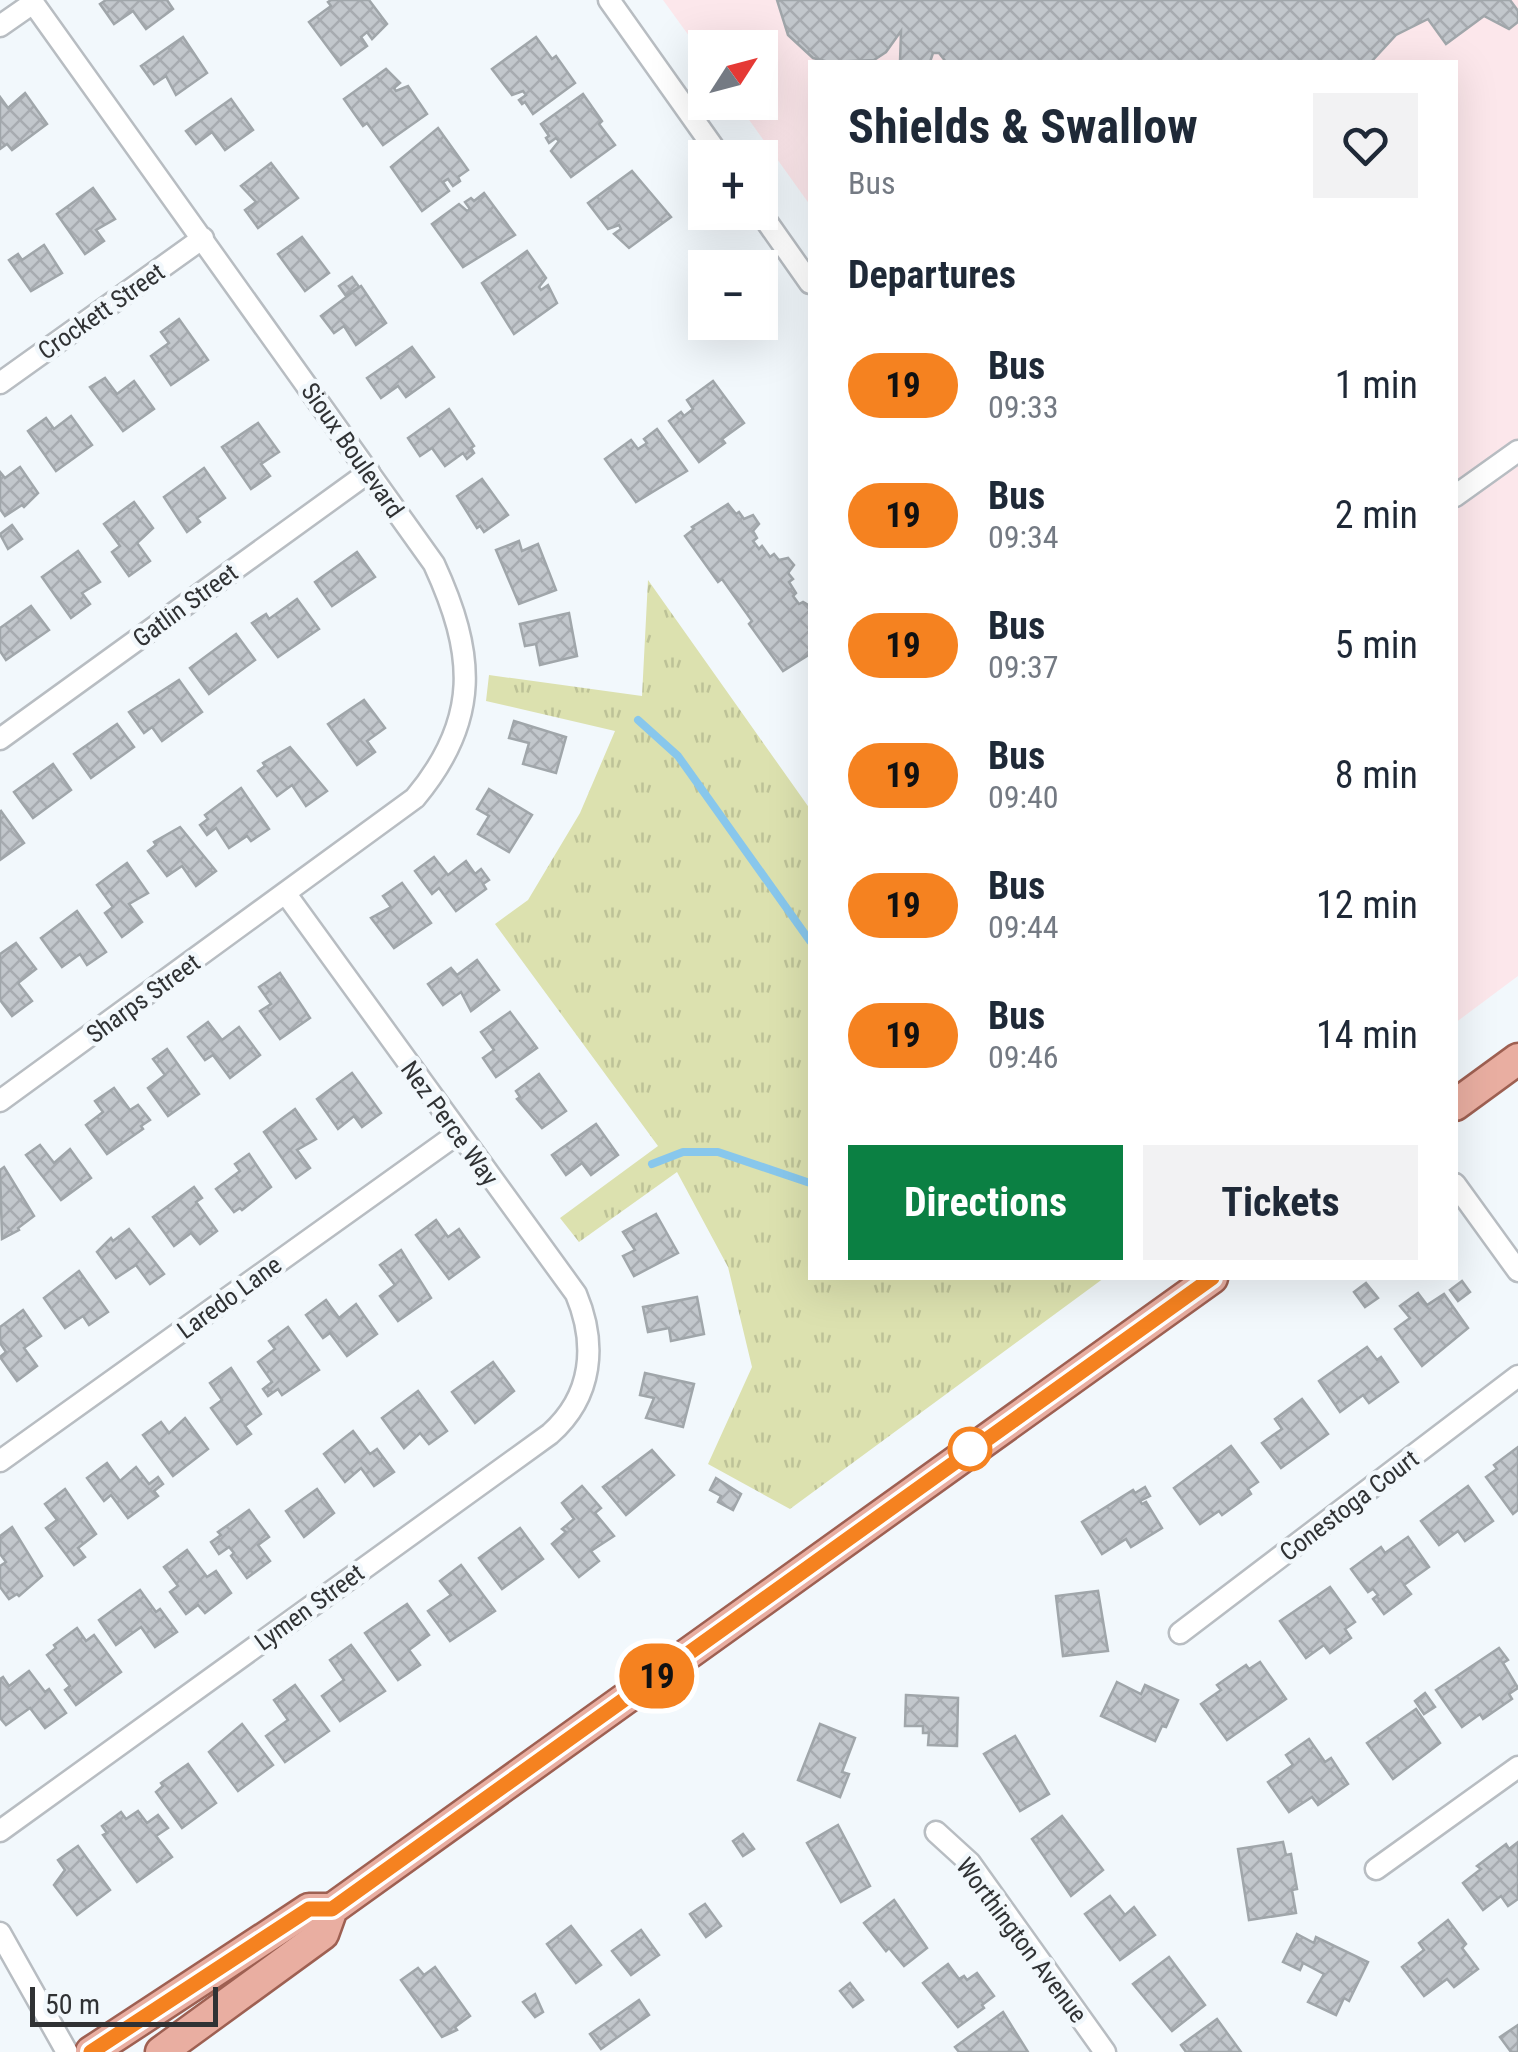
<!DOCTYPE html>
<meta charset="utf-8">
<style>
body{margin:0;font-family:"Roboto Condensed",sans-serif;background:#f2f2f3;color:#1f2937;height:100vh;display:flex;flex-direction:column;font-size:38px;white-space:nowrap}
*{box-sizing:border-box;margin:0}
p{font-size:32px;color:#747a83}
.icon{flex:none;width:55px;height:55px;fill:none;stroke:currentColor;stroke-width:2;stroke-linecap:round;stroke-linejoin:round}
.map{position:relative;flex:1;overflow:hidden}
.panel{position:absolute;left:808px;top:60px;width:650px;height:1220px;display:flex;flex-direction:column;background:#fff;border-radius:0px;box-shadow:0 10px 40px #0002}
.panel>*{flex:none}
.badge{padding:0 20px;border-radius:32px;font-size:35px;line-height:65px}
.needle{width:65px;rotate:54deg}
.fabs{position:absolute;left:688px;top:30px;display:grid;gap:20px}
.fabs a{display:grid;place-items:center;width:90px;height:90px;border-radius:0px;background:#fff;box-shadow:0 10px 40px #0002;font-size:50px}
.scale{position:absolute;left:30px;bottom:25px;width:188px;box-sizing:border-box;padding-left:10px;border:5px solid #303234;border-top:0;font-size:28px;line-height:35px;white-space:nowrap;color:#303234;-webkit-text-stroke:8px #f2f8fc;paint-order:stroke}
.map>.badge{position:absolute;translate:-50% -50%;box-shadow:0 0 0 5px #fff}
h2{padding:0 40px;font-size:38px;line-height:90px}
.round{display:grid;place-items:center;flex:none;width:105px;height:105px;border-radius:0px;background:#f2f2f3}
.overview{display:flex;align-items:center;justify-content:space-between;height:170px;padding:0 40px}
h1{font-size:48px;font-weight:700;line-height:75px}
.button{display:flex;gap:20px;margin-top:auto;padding:20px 40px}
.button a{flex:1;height:115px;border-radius:0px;background:#0b8043;color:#fff;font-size:40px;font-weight:700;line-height:115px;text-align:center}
.button a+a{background:#f2f2f3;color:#1f2937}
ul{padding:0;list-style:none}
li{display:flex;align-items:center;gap:30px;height:130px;padding:0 40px}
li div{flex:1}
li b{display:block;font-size:38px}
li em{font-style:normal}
li .badge{min-width:110px;font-weight:700;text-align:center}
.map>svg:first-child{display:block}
.education{fill:#fce7eb}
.grass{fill:url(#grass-tufts)}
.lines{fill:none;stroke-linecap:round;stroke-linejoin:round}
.stream{stroke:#88c7ec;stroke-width:8}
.building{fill:url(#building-cross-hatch);stroke:#a0a6aa;stroke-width:2.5}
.street-casing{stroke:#b8bdc2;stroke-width:25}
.primary-casing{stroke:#9e6052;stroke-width:35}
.street{stroke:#fff;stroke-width:20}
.primary{stroke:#e9aea1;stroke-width:30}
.line-casing{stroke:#fff;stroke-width:22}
.line{stroke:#f58220;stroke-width:15}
.stop-dot{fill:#fff;stroke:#f58220;stroke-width:5}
.labels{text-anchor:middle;stroke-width:9;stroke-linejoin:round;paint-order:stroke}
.street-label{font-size:25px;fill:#303234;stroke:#f2f8fc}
</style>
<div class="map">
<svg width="1518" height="2052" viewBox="0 0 1518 2052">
<defs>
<pattern id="grass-tufts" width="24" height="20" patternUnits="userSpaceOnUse" patternTransform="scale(2.5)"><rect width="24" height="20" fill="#dce1af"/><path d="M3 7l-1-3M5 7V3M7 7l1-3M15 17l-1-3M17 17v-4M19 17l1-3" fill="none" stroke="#bdc297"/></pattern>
<pattern id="building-cross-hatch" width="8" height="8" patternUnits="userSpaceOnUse" patternTransform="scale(2.5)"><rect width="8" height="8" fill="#c2c7cc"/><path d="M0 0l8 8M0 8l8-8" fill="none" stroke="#a7abb0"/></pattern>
</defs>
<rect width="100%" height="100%" fill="#f2f8fc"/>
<path class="education" d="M663,0H1518V976L1455,1023V62H810V205L737,103L760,102V48H705V58Z"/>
<path class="grass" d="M648,580L810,809V1278H1104L790,1509L708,1464L752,1367L728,1267L677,1172L579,1242L560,1218L658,1146L495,924L528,900L580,813L615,731L486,701L489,675L642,696Z"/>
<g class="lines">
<g class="stream">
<path d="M638,720L678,756L810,941"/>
<path d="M652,1164L683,1152H718L810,1183"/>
</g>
</g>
<g class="building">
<path d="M106,0H167L173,9L146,29L133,11L114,24L100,4Z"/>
<path d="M331,0H369L387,24L372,39L367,32L361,37L367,46L341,65L309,22L331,6L328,2Z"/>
<path d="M777,0H1510L1518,11V22L1509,29L1484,16L1446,44L1428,19L1396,35L1371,62H946L939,53H933L930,62H900L901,31L886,52L874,60L829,62L813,58L788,35Z"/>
<path d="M183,37L207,73L176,95L166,76L154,84L141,66Z"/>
<path d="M536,37L552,59L556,56L575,83L533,114L525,102L522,104L519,100L526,95L523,91L512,95L492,69Z"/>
<path d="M386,69L400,83L394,88L396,91L408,86L427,114L383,145L367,123L363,126L344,99Z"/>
<path d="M25,93L47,124L12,150L7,144L0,149V97L8,108Z"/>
<path d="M583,94L602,121L599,124L615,145L571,177L551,151L559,141L556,138L549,143L546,138L549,136L541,124Z"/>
<path d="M231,99L253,130L225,150L212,132L196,144L186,131Z"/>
<path d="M438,128L468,170L458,177L460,181L453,186L448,179L443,182L449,191L422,211L391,167Z"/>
<path d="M271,163L298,198L258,228L245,210L256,202L241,186Z"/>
<path d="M632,171L671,217L629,248L614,234L621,229L619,225L608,229L588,203Z"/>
<path d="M93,188L115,219L96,230L104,241L85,254L57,214Z"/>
<path d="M484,193L515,235L463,267L432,224L459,204L467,211L470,209L465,202L471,198L474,201Z"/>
<path d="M302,237L329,273L305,291L278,254Z"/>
<path d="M44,245L62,273L31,291L9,260L18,254L22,260Z"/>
<path d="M527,251L546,278L539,287L541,290L548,285L557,303L514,334L482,283Z"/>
<path d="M352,277L359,287L346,296L339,286Z"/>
<path d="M361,286L386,323L356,345L344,326L334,333L321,316Z"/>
<path d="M179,319L208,360L171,385L151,356L169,343L161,332Z"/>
<path d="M412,347L434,377L406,397L398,386L381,398L367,378Z"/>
<path d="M105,378L117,394L134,381L154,409L123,431L90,387Z"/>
<path d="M713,381L744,423L722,439L725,443L699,462L669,421L681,412L684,416L693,409L687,400Z"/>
<path d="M449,409L474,446L471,448L474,453L467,459L463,453L445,466L432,448L420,456L408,438Z"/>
<path d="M71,416L92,445L56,471L28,431L46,418L54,429Z"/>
<path d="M258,423L279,452L261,464L270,476L251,489L222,447Z"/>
<path d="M657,429L687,471L636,502L605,459L631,440L638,449L647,443L644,439Z"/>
<path d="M20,467L38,493L24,507L22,505L5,516L0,509V472L5,478Z"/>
<path d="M204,468L225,498L197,518L200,522L187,532L164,497Z"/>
<path d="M482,479L508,515L484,532L480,526L477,528L457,496Z"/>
<path d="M134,502L153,528L137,543L150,561L129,576L112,552L120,546L104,524Z"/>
<path d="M728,504L736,514L739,512L744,519L753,515L759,524L753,531L757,538L753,541L759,549L762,546L770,557L774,554L779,560L788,558L794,565L788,573L793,579L789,582L796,593L793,596L799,604L803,602L810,606V654L783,671L749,624L752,621L722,579L718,582L685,536L694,529L692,527Z"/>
<path d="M12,525L22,539L8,549L0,534Z"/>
<path d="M519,541L522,551L538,544L556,590L519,604L496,550Z"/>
<path d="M78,551L100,582L82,593L90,604L71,618L42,577Z"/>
<path d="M357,552L375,577L332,606L315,582Z"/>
<path d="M297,599L319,629L278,657L252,623L266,614L269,619Z"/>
<path d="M31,606L49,630L6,660L0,651V628Z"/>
<path d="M569,613L577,656L540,665L536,644L525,646L520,624Z"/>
<path d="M236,634L255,660L209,694L190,668Z"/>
<path d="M179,680L202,712L162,741L152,727L144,733L129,712Z"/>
<path d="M364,700L385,728L367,741L375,752L357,765L328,724Z"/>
<path d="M514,721L566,737L556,773L523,764L529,743L509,738Z"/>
<path d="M117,724L134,747L91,778L74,754Z"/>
<path d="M290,747L327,791L306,806L292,785L277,796L258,771L265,766L263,763Z"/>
<path d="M53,764L71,790L33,818L14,792Z"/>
<path d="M241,788L269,829L251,841L247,836L229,848L216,828L207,835L200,825L208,819L205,815Z"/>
<path d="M489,789L532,815L509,852L478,834L489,816L477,809Z"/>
<path d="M1,811L24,843L0,860V812Z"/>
<path d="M180,827L216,871L196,886L182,866L167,876L148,851L156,845L154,842Z"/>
<path d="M434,857L448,875L466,861L475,874L481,869L489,880L483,884L486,889L456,911L439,888L432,894L415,871Z"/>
<path d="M127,863L148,893L129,904L142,922L122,937L105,913L113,907L97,885Z"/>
<path d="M402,883L431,923L394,948L371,918L391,907L383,896Z"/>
<path d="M77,911L106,952L87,965L80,954L62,967L41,938Z"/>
<path d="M16,943L36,969L18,983L32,1001L12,1016L0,1000V954Z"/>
<path d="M477,960L499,990L471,1011L461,992L443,1005L428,984L451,968L457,975Z"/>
<path d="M280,973L310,1018L280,1039L260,1011L271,1004L259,987Z"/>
<path d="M510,1012L537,1048L496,1077L483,1058L494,1050L481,1032Z"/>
<path d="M208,1022L222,1040L239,1027L260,1055L230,1078L213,1055L205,1060L188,1037Z"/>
<path d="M167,1049L199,1094L168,1116L148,1088L165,1075L153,1059Z"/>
<path d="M352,1073L381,1113L362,1127L354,1116L338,1129L317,1099Z"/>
<path d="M539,1074L566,1111L542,1128L517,1099L520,1097L516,1091Z"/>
<path d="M114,1088L130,1110L138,1105L150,1120L141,1126L143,1129L107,1154L86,1125L103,1112L95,1101Z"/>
<path d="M295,1109L316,1139L297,1150L310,1168L296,1178L264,1132Z"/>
<path d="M596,1124L618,1155L591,1175L582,1163L566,1175L552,1155Z"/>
<path d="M40,1145L54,1163L70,1149L91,1178L61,1200L26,1155Z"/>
<path d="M249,1154L271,1187L242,1210L240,1208L234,1212L216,1189L240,1171L235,1164Z"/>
<path d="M4,1167L34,1216L18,1228L19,1230L2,1239L0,1170Z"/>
<path d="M194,1187L202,1198L196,1202L217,1231L200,1244L191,1233L174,1246L153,1217Z"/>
<path d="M656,1214L678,1253L634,1276L623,1256L635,1250L623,1232Z"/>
<path d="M436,1220L448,1237L459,1229L479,1257L449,1279L416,1235Z"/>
<path d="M129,1229L164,1274L150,1284L136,1265L116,1278L97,1252L111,1238L113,1241Z"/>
<path d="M401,1250L431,1298L398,1321L380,1296L395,1285L380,1265Z"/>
<path d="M79,1271L108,1312L89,1325L83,1316L65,1328L44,1298Z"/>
<path d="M1462,1281L1470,1292L1458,1301L1450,1290Z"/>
<path d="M1366,1283L1378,1298L1365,1307L1354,1292Z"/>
<path d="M1418,1293L1427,1305L1444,1294L1468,1328L1422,1366L1395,1329L1410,1318L1400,1306Z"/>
<path d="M697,1297L704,1334L671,1341L669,1328L648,1332L643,1307Z"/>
<path d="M326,1300L339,1318L356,1304L377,1334L347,1356L330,1333L323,1338L306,1315Z"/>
<path d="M23,1310L41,1336L24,1348L37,1366L17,1381L0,1357L6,1352L0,1343V1327Z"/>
<path d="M288,1327L319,1370L282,1395L278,1389L268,1396L263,1389L272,1382L258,1362L275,1349L269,1341Z"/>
<path d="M1367,1347L1377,1360L1381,1357L1398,1382L1369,1403L1363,1395L1340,1412L1319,1381Z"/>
<path d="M493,1362L514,1391L475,1423L452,1392Z"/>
<path d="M231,1368L261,1414L245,1426L251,1434L237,1444L211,1408L222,1400L210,1383Z"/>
<path d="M645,1373L694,1384L683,1427L646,1418L654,1398L640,1395Z"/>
<path d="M418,1391L447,1431L429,1444L420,1433L404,1448L382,1418Z"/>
<path d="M1302,1399L1328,1434L1281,1468L1262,1443L1282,1429L1275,1419Z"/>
<path d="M185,1418L208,1449L173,1476L143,1435L161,1422L169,1433Z"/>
<path d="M353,1431L370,1454L377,1449L394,1472L374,1486L361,1468L345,1482L324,1454Z"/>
<path d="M1231,1446L1258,1482L1248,1489L1251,1494L1222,1515L1219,1511L1200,1524L1174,1488Z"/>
<path d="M1518,1447V1510L1513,1514L1486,1477L1497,1469L1494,1465Z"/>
<path d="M652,1450L674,1475L626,1515L603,1487Z"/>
<path d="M107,1463L120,1481L136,1467L149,1484L158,1477L163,1484L154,1491L158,1496L128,1518L111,1495L104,1501L87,1478Z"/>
<path d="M716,1478L741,1494L733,1510L718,1502L721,1496L710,1490Z"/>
<path d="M582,1486L601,1508L595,1513L614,1536L591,1551L599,1561L579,1577L552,1544L566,1532L562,1529L574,1519L562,1503Z"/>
<path d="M1468,1486L1493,1521L1465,1541L1458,1531L1439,1545L1421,1521Z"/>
<path d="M1145,1487L1150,1496L1140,1501L1142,1504L1146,1502L1162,1528L1131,1547L1126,1539L1102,1554L1082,1522L1133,1490L1135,1493Z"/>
<path d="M65,1489L96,1534L78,1548L85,1557L74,1565L46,1528L57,1520L45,1504Z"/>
<path d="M317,1489L334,1513L304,1537L286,1511Z"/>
<path d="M249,1510L269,1537L258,1545L270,1561L247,1578L231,1556L234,1553L229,1547L219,1554L211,1542L221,1535L218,1532Z"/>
<path d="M12,1527L42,1576L19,1596L17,1594L9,1599L0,1587V1566L6,1562L0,1554V1536Z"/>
<path d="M520,1528L543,1559L502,1589L479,1558Z"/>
<path d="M1408,1537L1429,1567L1404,1585L1411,1594L1384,1614L1373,1599L1378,1595L1373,1589L1368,1592L1351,1569L1381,1547L1385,1553Z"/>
<path d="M187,1550L207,1577L216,1571L231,1593L205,1613L198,1605L186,1614L170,1592L178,1586L164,1567Z"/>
<path d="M461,1565L495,1611L450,1641L428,1611L451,1595L440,1581Z"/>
<path d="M1330,1587L1355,1622L1345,1629L1351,1638L1330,1653L1324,1645L1306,1658L1280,1621Z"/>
<path d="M140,1590L156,1612L160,1609L177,1632L155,1647L141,1627L116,1645L99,1620Z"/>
<path d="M1098,1591L1108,1651L1063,1656L1056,1596Z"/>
<path d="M407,1604L429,1635L409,1650L420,1665L398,1680L365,1633Z"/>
<path d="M77,1628L86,1641L94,1635L121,1672L76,1705L65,1690L70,1686L47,1655L56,1648L54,1645Z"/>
<path d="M351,1645L385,1691L340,1721L322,1696L344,1680L330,1660Z"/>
<path d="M1499,1648L1508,1660L1503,1663L1518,1688L1509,1694L1512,1699L1483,1719L1480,1714L1462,1727L1436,1690Z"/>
<path d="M1260,1662L1286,1699L1227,1740L1201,1704L1221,1690L1217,1685L1246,1665L1249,1669Z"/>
<path d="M29,1671L45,1692L49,1689L66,1713L45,1728L30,1708L6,1725L0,1718V1679L3,1677L9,1686Z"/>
<path d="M1117,1682L1141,1694L1145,1685L1178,1700L1166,1727L1162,1726L1155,1741L1101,1716Z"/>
<path d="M295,1685L329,1731L285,1762L266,1736L288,1720L274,1700Z"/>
<path d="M1425,1693L1435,1707L1424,1714L1415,1701Z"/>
<path d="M906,1695L958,1698L957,1746L928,1745L929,1733H923V1726H905Z"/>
<path d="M1416,1709L1440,1743L1393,1779L1367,1743Z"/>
<path d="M242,1724L273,1765L238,1791L209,1752Z"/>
<path d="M820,1724L855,1738L842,1772L849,1774L840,1797L798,1780Z"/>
<path d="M1015,1736L1049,1794L1020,1811L984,1754Z"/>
<path d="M1309,1739L1325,1762L1331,1758L1348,1784L1318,1805L1312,1797L1289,1812L1268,1782L1293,1765L1286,1755Z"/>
<path d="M188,1764L216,1803L182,1828L156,1792L163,1786L161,1783Z"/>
<path d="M138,1811L147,1823L158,1815L168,1828L156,1836L172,1857L137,1882L103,1835L107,1833L102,1826L121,1812L126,1819Z"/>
<path d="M1062,1816L1103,1870L1071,1896L1032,1839Z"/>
<path d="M838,1825L870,1886L841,1902L807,1843Z"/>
<path d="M743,1834L754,1849L743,1856L733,1841Z"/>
<path d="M1283,1842L1286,1855L1291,1854L1297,1889L1292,1890L1296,1913L1249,1920L1238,1849Z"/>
<path d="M1518,1842V1899L1508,1906L1501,1896L1483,1910L1463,1883L1481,1869L1477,1866L1506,1844L1509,1849Z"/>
<path d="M78,1846L110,1890L77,1915L54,1885L65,1870L58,1860Z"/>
<path d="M1110,1896L1125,1915L1134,1907L1155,1935L1120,1960L1085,1914Z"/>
<path d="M894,1900L927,1948L904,1966L889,1948L886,1951L864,1923Z"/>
<path d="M705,1904L721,1926L706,1937L690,1914Z"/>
<path d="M1448,1920L1466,1944L1462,1948L1478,1969L1454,1987L1447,1979L1424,1996L1402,1967L1424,1950L1419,1943Z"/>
<path d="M571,1926L601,1965L576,1983L547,1944Z"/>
<path d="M641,1930L659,1955L631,1975L612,1951Z"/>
<path d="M1297,1934L1314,1943L1316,1937L1368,1962L1349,2001L1344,1998L1336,2015L1308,2002L1324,1974L1303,1963L1300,1970L1283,1962Z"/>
<path d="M1169,1957L1205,2005L1172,2031L1133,1984Z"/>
<path d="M948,1964L959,1979L964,1976L967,1980L977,1973L994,1996L982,2005L984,2008L958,2027L923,1983Z"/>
<path d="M435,1967L470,2016L455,2027L457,2030L442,2037L401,1980L418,1968L424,1975Z"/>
<path d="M850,1983L863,2000L853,2007L840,1991Z"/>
<path d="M535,1994L543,2012L535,2017L523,2002Z"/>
<path d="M639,2000L649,2015L601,2049L590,2034Z"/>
<path d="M1003,2012L1028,2052H959L955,2047Z"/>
<path d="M1217,2019L1241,2052H1186L1181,2045Z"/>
<path d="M1518,2025V2052H1511L1500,2037Z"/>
</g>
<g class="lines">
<defs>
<g id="street">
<path d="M609,0L721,158"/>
<path d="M0,26L33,3"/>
<path d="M760,212L810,283"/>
<path d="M0,383L203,238"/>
<path d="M1455,496L1518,451"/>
<path d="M0,739L369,472"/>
<path d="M0,1101L415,798C481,719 475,653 434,564L31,0"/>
<path d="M1455,1184L1518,1271"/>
<path d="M0,1461L457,1134"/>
<path d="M1180,1633L1518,1376"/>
<path d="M0,1831L550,1434C593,1396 597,1344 576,1294L286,894"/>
<path d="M936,1832L970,1863L1105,2052"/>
<path d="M1376,1869L1518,1767"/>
<path d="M0,1933L67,2052"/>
</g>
<g id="primary">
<path d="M1455,1105L1518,1059"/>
<path d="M91,2052L309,1909H332"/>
<path d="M161,2052L323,1934L332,1909L1212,1278"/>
</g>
</defs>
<use href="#street" class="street-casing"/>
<use href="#primary" class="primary-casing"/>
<use href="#street" class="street"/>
<use href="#primary" class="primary"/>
</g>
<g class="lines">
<defs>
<path id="line" d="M91,2052L309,1909H332L1212,1278"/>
</defs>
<use href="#line" class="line-casing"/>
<use href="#line" class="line"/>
</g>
<circle class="stop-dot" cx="970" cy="1449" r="20"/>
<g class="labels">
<g class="street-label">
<text transform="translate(101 311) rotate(-35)" y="9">Crockett Street</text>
<text transform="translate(353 450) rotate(55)" y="9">Sioux Boulevard</text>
<text transform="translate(185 605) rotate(-36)" y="9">Gatlin Street</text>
<text transform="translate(143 998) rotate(-36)" y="9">Sharps Street</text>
<text transform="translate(450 1123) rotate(54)" y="9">Nez Perce Way</text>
<text transform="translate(229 1297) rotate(-36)" y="9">Laredo Lane</text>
<text transform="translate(1349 1505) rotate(-37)" y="9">Conestoga Court</text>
<text transform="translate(309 1607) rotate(-36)" y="9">Lymen Street</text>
<text transform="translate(1022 1940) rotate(53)" y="9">Worthington Avenue</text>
</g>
</g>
</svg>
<div class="fabs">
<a><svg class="needle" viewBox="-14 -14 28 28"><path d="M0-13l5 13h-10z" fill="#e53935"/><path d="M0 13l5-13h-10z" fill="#747a83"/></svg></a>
<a>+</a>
<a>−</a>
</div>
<div class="scale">50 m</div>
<b class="badge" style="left:657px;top:1676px;background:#f58220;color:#111">19</b>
<section class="panel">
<div class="overview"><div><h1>Shields &amp; Swallow</h1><p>Bus</p></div><a class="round"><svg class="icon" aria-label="heart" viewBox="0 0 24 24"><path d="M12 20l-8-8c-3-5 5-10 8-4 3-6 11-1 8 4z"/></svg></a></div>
<h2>Departures</h2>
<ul>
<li><span class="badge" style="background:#f58220;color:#111">19</span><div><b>Bus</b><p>09:33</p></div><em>1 min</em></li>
<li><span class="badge" style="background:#f58220;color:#111">19</span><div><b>Bus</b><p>09:34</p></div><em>2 min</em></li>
<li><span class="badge" style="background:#f58220;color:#111">19</span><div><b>Bus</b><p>09:37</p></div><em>5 min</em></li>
<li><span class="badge" style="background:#f58220;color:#111">19</span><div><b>Bus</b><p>09:40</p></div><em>8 min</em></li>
<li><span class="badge" style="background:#f58220;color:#111">19</span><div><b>Bus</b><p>09:44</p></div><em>12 min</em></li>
<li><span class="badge" style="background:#f58220;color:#111">19</span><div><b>Bus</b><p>09:46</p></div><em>14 min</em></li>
</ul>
<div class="button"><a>Directions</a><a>Tickets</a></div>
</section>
</div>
